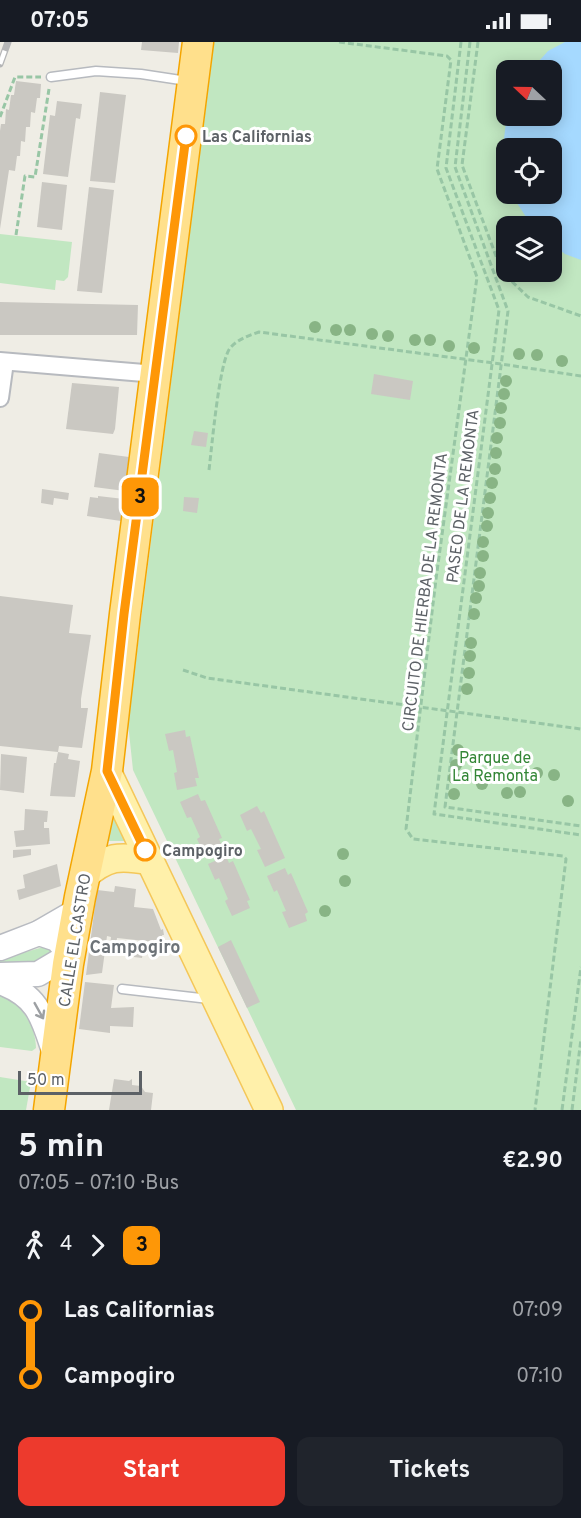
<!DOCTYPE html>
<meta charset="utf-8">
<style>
body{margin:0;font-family:Overpass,sans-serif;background:#20242c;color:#f1f3f6;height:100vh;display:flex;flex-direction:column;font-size:22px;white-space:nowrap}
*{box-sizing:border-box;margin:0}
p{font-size:20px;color:#9ea1a6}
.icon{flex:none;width:33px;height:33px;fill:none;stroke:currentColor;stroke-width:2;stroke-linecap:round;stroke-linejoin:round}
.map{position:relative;height:1068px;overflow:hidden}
.details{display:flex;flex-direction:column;background:#171b24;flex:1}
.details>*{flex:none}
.badge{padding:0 12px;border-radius:9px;font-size:21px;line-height:39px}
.needle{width:39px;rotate:292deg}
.fabs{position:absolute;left:496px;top:18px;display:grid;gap:12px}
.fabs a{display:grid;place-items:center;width:66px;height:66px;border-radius:12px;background:#171b24;box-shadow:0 3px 15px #0003;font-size:30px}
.scale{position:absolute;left:18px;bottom:15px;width:124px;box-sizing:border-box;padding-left:6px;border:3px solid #5c6166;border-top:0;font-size:16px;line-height:21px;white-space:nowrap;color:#5c6166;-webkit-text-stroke:4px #fff;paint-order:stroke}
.map>.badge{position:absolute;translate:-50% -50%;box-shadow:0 0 0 3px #fff}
.legs{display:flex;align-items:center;gap:9px;height:66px;padding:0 18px;font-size:20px}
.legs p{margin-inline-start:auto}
.overview{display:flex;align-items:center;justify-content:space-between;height:102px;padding:0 18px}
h1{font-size:33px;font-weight:700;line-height:45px}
.action{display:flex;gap:12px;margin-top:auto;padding:12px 18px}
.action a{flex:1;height:69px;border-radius:12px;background:#ed3a2d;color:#fff;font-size:24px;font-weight:700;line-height:69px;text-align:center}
.action a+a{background:#20242c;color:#f1f3f6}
ul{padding:0 18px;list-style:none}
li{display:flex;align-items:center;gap:21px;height:66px;font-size:22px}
li i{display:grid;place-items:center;width:9px;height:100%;margin:0 8px;background:currentColor}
li i::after{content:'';width:15px;height:15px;margin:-8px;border:4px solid;border-radius:50%;background:#171b24}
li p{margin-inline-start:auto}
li:first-child i{background:linear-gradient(#0000 50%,currentColor 0)}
li:last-child i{background:linear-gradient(currentColor 50%,#0000 0)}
.status{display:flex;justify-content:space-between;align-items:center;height:42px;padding:0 30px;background:#171b24;direction:ltr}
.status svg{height:16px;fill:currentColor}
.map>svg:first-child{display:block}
.green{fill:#c1e7c1;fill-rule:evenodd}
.water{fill:#a5d9ff}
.building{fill:#cac8c2}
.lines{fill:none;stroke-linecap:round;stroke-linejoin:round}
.lane-casing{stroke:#b7babf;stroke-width:11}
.street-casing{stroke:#b7babf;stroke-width:20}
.secondary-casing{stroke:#b8bbc1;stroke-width:27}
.primary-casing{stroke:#f4c759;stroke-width:30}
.highway-casing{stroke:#f4a500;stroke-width:33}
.path{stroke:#98c6a5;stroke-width:3;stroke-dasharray:6 3;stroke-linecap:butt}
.lane{stroke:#fff;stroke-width:8}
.street{stroke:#fff;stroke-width:16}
.secondary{stroke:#fff;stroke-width:24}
.primary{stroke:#fff0aa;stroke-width:27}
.highway{stroke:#ffe08c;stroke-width:30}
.rail-casing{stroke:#b5b6b7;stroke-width:7}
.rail{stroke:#fff;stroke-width:4.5;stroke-dasharray:14;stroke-linecap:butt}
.tree{fill:#88b485}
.oneway{stroke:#9da0a3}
.line-1-casing{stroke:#fff;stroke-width:14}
.line-1{stroke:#fe9707;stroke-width:9}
.stop-1-dot{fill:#fff;stroke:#fe9707;stroke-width:3}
.labels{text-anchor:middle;stroke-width:6;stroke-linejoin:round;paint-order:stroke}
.stop-label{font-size:16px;font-weight:bold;fill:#5c6166;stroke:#fff;text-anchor:start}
.street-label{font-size:16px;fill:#5c6166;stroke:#fff}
.park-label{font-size:16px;fill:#338636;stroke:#fff}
.neighbourhood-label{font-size:18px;font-weight:bold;fill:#6d7378;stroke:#fff}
</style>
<div class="status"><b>07:05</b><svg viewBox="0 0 49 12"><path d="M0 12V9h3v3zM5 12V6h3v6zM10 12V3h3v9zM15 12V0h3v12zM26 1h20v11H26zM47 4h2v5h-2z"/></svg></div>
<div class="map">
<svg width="581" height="1068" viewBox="0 0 581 1068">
<rect width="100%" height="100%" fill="#efede5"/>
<g class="green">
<path d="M214,0H581V1068H296L133,728L128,681ZM507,28H552V74H507ZM507,106H552V152H507ZM507,184H552V230H507Z"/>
<path d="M0,192L72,200L68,235L64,239L56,238L55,248L0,241Z"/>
<path d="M110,764L127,799H104Z"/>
<path d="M51,903L54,912L43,921L0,926V917Z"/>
<path d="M0,950C21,964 35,980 36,1006L32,1009L0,1005Z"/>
<path d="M0,1035L31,1040L26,1068H0Z"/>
</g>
<path class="water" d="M565,0H581V218L565,212L552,202V184H532L511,152H552V106H507V134L502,113L507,72L552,74V28H531L548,9Z"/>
<g class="building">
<path d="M142,0H179L178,11L141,8Z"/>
<path d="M16,39L41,42L40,56H37L35,71L31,70L30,85H26L25,100L21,99L20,114H17L15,129L9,128L0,187V89L1,82H5L6,67L9,68L11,53H14Z"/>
<path d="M100,50L126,53L115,141L90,139Z"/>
<path d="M57,59L82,62L80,77L76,76L68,135L43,132L50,73L55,74Z"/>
<path d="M42,140L67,143L62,188L37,185Z"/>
<path d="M89,145L114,148L102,251L77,249Z"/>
<path d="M0,260L138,263L137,293H0Z"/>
<path d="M374,332L413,339L410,358L371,352Z"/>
<path d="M72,341L119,345L115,387L113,392L66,387Z"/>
<path d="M194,389L208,391L206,405L191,403Z"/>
<path d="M99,411L129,415L125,449L94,445Z"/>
<path d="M42,447L69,451L68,458L54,456L53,463L41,461Z"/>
<path d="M98,454L124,457L121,479L87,474L90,455L98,456Z"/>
<path d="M184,455L199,456L197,471L183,469Z"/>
<path d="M0,554L73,563L69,591L91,593L81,657V666H88L82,706L59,704L58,710L69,712L68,717L80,719L75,755L50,754L54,721H56L58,710L0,704Z"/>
<path d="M185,688L186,695L190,694L199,736H195L197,744L177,748L174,731L177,730L173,708L169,709L165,692Z"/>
<path d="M1,712L27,715L24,751L0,748Z"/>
<path d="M198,752L201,759L205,758L222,796L219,797L222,804L204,812L197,797L200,795L191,775L187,776L180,760Z"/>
<path d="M257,764L261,771L264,769L285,816L265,825L257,808L261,807L251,787L247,789L240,773Z"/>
<path d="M25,767L48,769L47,780H44V786H49L50,802L16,805L14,789L24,788Z"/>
<path d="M31,807V813L13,816V808Z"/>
<path d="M226,814L229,821L233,819L250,858L247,859L250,866L232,874L225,859L228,857L219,836L215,838L208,822Z"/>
<path d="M57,822L61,844L19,858L17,848L25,846L23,833Z"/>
<path d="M285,826L288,833L291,831L308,870L305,872L307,879L289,886L282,870L286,869L277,848L274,850L267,834Z"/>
<path d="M115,844L136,847L134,865L153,867L161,888L163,887L164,893H162L164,901L117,896L115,912L109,911L111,895L107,894L102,931L86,933L97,848L114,850Z"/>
<path d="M231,898L260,960L247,966L218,905Z"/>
<path d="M136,901L144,902L142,916L134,915Z"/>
<path d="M85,940L114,943L111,966L134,965L133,985L110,984V991L79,987Z"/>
<path d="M114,1037L129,1039L132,1037V1043L141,1044L145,1050L153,1051L151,1068H109Z"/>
</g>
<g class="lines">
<defs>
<g id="lane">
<path d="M51,35L96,29L141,32L187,39"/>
<path d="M122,947L209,957"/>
</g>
<g id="street">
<path d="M0,319L156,332"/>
<path d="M0,356L5,320"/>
</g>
<g id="secondary">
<path d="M0,906L39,891L77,869"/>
<path d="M0,933L38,932L70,913L57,897L39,891"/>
<path d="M0,940C39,954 43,976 55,1012"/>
</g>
<g id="primary">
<path d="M107,729L269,1068"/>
<path d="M84,834C107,814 119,813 150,819"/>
</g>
<path id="highway" d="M49,1068L68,922L80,855L107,729L125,572L198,0"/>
</defs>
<use href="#lane" class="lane-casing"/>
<use href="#street" class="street-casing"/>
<use href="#secondary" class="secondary-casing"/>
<use href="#primary" class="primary-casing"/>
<use href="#highway" class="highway-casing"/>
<g class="path">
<path d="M339,0L447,14L451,18L437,127L477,235L436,537L406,787L413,797L563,814L566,817L535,1068"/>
<path d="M461,0L446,126L499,268L434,772L581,793"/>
<path d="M470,0L455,125L508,269L445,765L581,784"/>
<path d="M478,0L462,123L502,230L528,255L581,274"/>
<path d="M0,75L15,35H41"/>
<path d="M16,193L25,134L35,135L49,47"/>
<path d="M209,428C212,404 219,321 230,306C238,297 248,294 259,290L501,322L581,334"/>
<path d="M183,628L207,636L581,687"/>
<path d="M562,1068L581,925"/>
<path d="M572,1068L581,997"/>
</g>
<use href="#lane" class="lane"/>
<use href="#street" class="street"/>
<use href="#secondary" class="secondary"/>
<use href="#primary" class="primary"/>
<use href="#highway" class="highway"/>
<defs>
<path id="rail" d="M0,22L8,0"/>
</defs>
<use href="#rail" class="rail-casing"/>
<use href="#rail" class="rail"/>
</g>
<g class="tree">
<circle cx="315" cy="285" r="6"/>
<circle cx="336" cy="288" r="6"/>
<circle cx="350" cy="288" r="6"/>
<circle cx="372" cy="292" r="6"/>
<circle cx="388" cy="294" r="6"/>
<circle cx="415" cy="298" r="6"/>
<circle cx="430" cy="298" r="6"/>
<circle cx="449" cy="304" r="6"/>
<circle cx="474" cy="306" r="6"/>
<circle cx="519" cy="312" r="6"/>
<circle cx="537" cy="313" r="6"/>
<circle cx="562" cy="319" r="6"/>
<circle cx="506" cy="339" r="6"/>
<circle cx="504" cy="352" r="6"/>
<circle cx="501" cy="366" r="6"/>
<circle cx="500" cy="381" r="6"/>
<circle cx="497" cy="396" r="6"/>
<circle cx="496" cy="411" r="6"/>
<circle cx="495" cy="427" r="6"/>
<circle cx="492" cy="441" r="6"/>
<circle cx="490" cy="456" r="6"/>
<circle cx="488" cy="471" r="6"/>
<circle cx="487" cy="484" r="6"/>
<circle cx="483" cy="500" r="6"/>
<circle cx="483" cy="514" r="6"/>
<circle cx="480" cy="531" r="6"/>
<circle cx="479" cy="544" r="6"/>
<circle cx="476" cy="556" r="6"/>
<circle cx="474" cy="572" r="6"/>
<circle cx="471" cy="601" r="6"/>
<circle cx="470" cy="614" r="6"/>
<circle cx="469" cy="631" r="6"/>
<circle cx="467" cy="647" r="6"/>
<circle cx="458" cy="708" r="6"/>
<circle cx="456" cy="723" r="6"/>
<circle cx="537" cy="731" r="6"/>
<circle cx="554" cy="733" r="6"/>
<circle cx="454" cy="736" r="6"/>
<circle cx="482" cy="742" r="6"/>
<circle cx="520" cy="750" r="6"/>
<circle cx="507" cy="751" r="6"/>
<circle cx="454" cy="752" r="6"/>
<circle cx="568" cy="759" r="6"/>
<circle cx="343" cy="812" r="6"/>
<circle cx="345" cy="839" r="6"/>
<circle cx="325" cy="869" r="6"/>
</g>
<defs><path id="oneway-shaft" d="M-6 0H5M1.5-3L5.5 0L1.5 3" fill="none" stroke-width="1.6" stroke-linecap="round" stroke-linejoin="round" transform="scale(1.5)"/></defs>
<use class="oneway" href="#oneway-shaft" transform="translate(39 969) rotate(61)"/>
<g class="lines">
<defs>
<path id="line-1" d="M145,808L107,729L124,572L186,94"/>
</defs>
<use href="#line-1" class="line-1-casing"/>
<use href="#line-1" class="line-1"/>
</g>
<g class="stop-1-dot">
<circle cx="186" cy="94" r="10"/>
<circle cx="145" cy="808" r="10"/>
</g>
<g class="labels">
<g class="stop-label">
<text x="202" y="100">Las Californias</text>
<text x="162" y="814">Campogiro</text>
</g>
<g class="street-label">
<text transform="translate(462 454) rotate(-83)" y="6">PASEO DE LA REMONTA</text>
<text transform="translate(424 550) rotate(-83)" y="6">CIRCUITO DE HIERBA DE LA REMONTA</text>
<text transform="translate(74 898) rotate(-81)" y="6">CALLE EL CASTRO</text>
</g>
<g class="park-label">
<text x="495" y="721">Parque de<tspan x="495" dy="18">La Remonta</tspan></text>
</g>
<g class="neighbourhood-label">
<text x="135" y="911">Campogiro</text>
</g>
</g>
</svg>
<div class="fabs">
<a><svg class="needle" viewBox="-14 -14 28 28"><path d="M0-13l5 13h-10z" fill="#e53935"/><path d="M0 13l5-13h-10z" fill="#9ea1a6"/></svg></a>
<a><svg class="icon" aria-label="locate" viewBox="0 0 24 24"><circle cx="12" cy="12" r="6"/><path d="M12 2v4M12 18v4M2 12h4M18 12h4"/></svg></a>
<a><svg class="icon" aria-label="layers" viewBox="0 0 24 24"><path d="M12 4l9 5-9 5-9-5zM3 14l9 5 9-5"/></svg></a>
</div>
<div class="scale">50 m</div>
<b class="badge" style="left:140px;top:455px;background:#fe9707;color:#111">3</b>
</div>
<section class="details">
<div class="overview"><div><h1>5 min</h1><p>07:05 – 07:10 · Bus</p></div><b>€2.90</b></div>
<div class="legs"><svg class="icon" aria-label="walk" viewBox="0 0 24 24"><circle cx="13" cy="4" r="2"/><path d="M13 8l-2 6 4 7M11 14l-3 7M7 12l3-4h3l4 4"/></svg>4<svg class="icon" aria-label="forward" viewBox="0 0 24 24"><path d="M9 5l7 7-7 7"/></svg><b class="badge" style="background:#fe9707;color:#111">3</b></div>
<ul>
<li><i style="color:#fe9707"></i><b>Las Californias</b><p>07:09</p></li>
<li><i style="color:#fe9707"></i><b>Campogiro</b><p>07:10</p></li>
</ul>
<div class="action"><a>Start</a><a>Tickets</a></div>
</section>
